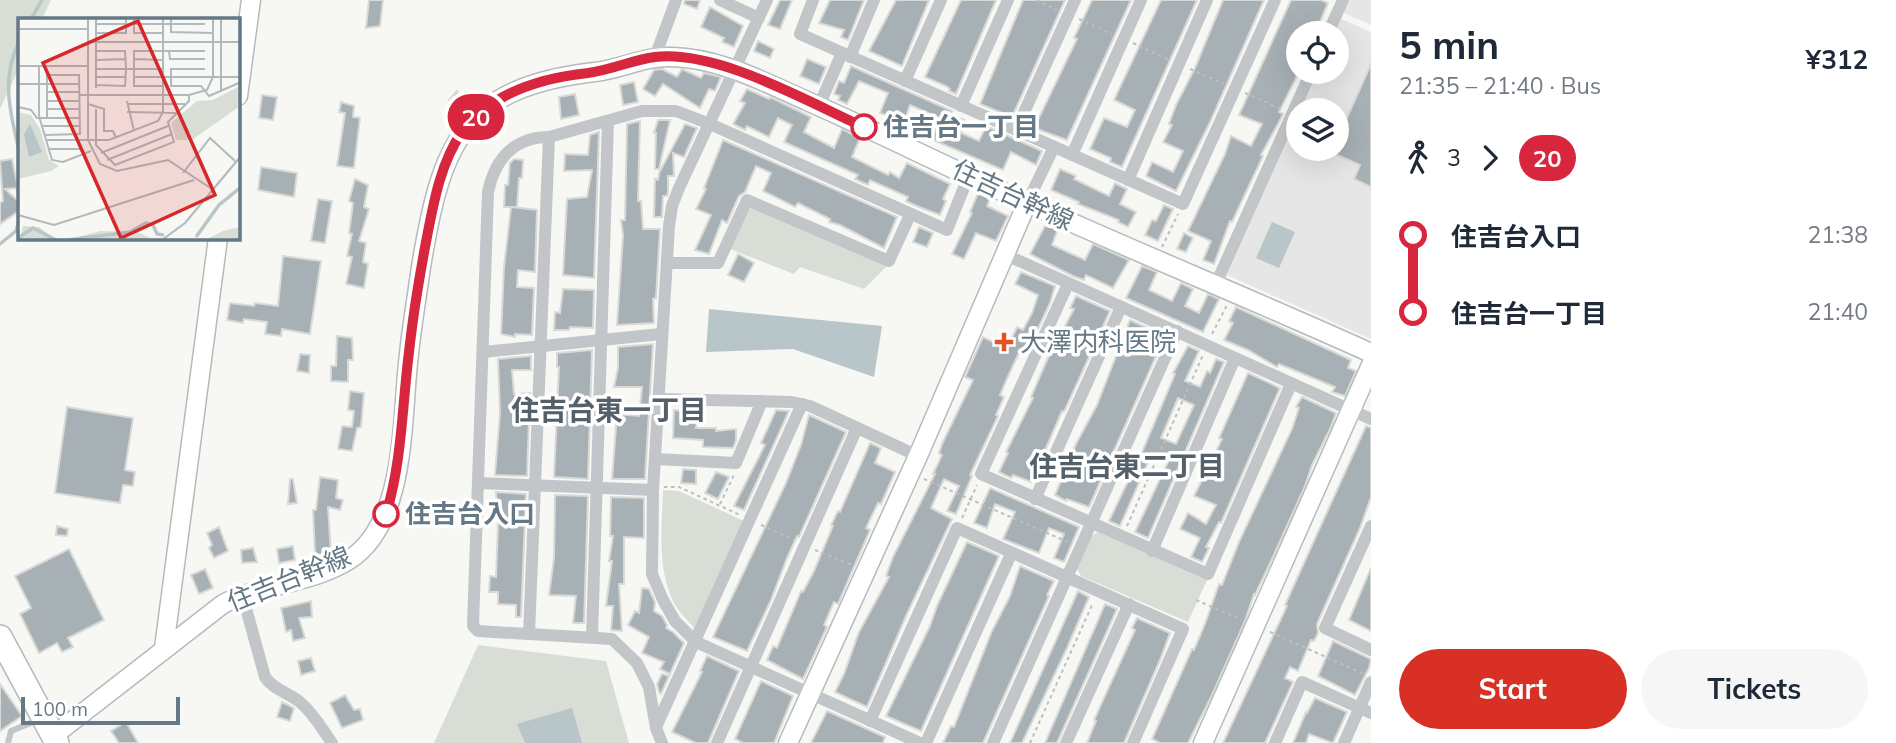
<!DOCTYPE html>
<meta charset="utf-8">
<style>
body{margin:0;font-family:Mulish,"Noto Sans JP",sans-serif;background:#f6f6f7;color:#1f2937;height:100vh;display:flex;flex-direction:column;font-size:26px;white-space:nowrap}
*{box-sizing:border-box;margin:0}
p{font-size:23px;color:#747a83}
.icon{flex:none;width:38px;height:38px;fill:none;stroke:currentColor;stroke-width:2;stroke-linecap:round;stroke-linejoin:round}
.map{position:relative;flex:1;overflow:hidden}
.side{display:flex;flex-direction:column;background:#fff;width:525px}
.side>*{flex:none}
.badge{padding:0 14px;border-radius:23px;font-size:24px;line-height:46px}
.buttons{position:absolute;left:1286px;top:21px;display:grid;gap:14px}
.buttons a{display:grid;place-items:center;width:63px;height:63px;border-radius:50%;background:#fff;box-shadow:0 7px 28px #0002;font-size:35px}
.scale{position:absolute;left:21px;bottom:18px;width:159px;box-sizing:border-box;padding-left:7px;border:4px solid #657885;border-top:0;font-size:19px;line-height:24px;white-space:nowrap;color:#657885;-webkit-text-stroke:5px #fff;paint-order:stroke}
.map>.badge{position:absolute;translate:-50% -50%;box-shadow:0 0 0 4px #fff}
.legs{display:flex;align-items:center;gap:10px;height:77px;padding:0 28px;font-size:23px}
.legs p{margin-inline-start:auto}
.overview{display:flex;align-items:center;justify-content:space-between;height:119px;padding:0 28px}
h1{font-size:38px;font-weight:700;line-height:52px}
.primary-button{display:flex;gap:14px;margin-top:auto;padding:14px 28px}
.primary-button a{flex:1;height:80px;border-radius:42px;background:#d93025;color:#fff;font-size:28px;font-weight:700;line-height:80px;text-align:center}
.primary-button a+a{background:#f6f6f7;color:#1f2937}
ul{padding:0 28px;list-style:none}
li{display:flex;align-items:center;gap:24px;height:77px;font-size:26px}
li i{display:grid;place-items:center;width:10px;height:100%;margin:0 9px;background:currentColor}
li i::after{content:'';width:18px;height:18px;margin:-9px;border:5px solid;border-radius:50%;background:#fff}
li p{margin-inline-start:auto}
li:first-child i{background:linear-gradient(#0000 50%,currentColor 0)}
li:last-child i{background:linear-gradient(currentColor 50%,#0000 0)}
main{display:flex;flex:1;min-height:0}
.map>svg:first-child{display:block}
.built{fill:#e5e6e5}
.green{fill:#d8ded5}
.water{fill:#b8c5c9}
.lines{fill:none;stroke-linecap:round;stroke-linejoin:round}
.stream{stroke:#b8c5c9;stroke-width:3.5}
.building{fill:#a7b0b5;stroke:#d9d9d6;stroke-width:2;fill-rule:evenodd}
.secondary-casing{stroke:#b4babe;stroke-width:21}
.highway-casing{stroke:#b5b9bc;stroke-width:26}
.path{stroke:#bcbfc1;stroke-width:2;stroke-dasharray:3.5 3.5;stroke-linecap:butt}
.lane{stroke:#c2c6c9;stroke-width:6}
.street{stroke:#c2c6c9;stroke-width:12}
.secondary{stroke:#fff;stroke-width:18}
.highway{stroke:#fff;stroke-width:23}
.line-1-casing{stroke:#fff;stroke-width:16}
.line-1{stroke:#d7263d;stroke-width:10}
.stop-1-dot{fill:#fff;stroke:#d7263d;stroke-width:3.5}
.poi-dot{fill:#e65025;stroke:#fff;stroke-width:2.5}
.labels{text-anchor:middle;stroke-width:7;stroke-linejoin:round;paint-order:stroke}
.stop-label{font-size:26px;font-weight:bold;fill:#657885;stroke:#fff;text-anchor:start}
.street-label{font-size:26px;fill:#657885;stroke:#fff}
.poi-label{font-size:26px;fill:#657885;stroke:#fff;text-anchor:start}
.neighbourhood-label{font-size:28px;font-weight:bold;fill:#54606a;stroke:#fff}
.inset-river{fill:none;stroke:#b8c5c9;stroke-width:3.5}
.inset-road{fill:none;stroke:#b0b9be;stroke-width:2}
.view{fill:#d62828;fill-opacity:0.15;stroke:#d62828;stroke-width:3.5}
.inset-edge{fill:none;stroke:#657885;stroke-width:3.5}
</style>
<main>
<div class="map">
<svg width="1371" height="743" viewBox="0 0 1371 743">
<rect width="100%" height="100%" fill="#f7f7f4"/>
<g class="built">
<path d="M1350,0H1371V25L1344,13Z"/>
<path d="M1341,19L1371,32V339L1227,275L1298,115V149H1337V110H1301L1318,72H1337V33H1335Z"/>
</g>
<g class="green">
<path d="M0,0H51L42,19H19V68L0,109Z"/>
<path d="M749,208L756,209L887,266L864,289L800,267L794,274L730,249Z"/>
<path d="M663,490L679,491L744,521L695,629C689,622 682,615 677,608C656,574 662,528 663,490Z"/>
<path d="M1098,532L1207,580L1188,622L1081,576L1077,569L1090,537Z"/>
<path d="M478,645L606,661L629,743H434Z"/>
</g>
<g class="water">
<path d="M1272,222L1295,232L1279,268L1256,258Z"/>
<path d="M709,309L882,326L874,377L793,349L706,352Z"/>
<path d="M572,708L582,743H525L517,724Z"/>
</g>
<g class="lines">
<g class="stream">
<path d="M31,19L42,0"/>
<path d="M19,42C1,78 10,113 19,150"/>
<path d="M0,244L16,231L19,221"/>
</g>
</g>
<g class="building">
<path d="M369,0H383L380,26L366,28Z"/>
<path d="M685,0H700L697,9L684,4Z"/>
<path d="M780,0H792L780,29L768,25Z"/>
<path d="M830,0H864L848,40L841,37L844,30L819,23Z"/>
<path d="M896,0H929L902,66L869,51Z"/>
<path d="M961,0H996L956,94L949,91L950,89L946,86L925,77Z"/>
<path d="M1023,0H1065L1012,117L980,104Z"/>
<path d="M1092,0H1131L1067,140L1034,128L1077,39L1074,38Z"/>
<path d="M1161,0H1197L1122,167L1110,162L1111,158L1090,149L1104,118L1127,127L1135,110L1114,100Z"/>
<path d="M1223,0H1264L1211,120L1176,191L1146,176L1152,162L1173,172L1183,151L1163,142L1172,125L1169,124L1176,105L1195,68Z"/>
<path d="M1291,0H1321L1328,3L1315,33H1298L1299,72L1279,112L1283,114L1281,118L1261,155L1263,156L1232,222L1230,221L1214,264L1203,260L1211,241L1188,231L1225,154L1231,136L1251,146L1262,124L1239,115Z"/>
<path d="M710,7L743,26L734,47L722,42L724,38L701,27Z"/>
<path d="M758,41L774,49L770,58L754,51Z"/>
<path d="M807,59L826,67L819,84L800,76Z"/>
<path d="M1371,64V187L1354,179L1360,165L1337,155V140Z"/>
<path d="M851,66L952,111L951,114L966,121L961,133L979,141L986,126L1042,151L1036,165L1011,152L1003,170L931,139L940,118L910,105L904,122L880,113L888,93L859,81L847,104L838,100L840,96L834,94L839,81L844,83Z"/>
<path d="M662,69L677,77L682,69L701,78L704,73L721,77L715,91L709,89L700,108L663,84L655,96L643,89L654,70Z"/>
<path d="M634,82L638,102L623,105L620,85Z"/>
<path d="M747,89L769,99L770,97L811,117L804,132L834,148L842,129L860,138L852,157L888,175L890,172L899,178L907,163L950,184L943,199L946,201L940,215L914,205L906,201L908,197L870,180L868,185L855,179L858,175L784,142L792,125L778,118L769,137L747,126L745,130L733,124L745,103L740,101Z"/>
<path d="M457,91L463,100L456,107L449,100Z"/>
<path d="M575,94L579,115L561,119L559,97Z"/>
<path d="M262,95L277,97L273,120L259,118Z"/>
<path d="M341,102L354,106L353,117L360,118L354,168L337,166L345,113L339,112Z"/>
<path d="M658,120H670L659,169H655L656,133H654Z"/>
<path d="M640,121L638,201H641L643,229H660L656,298L653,299L654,323L617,325L623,235L621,220H625L627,124Z"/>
<path d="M685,124L697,128L684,157L673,153L674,176H668V192L667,196H663L662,217H654L655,179L658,180L659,173Z"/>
<path d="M599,132L594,278L563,275L567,199L587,197L592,170L564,171L565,154L588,155L590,135Z"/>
<path d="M723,140L897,217L884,248L840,225L829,222L830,219L798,203L795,207L763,191L771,173L756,166L745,192L739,196L727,223L722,220L709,254L695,250L711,215L696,209L706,189L704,188Z"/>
<path d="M12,159L18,188L5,189L19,202V211L0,224V203L3,201L0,161Z"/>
<path d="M514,159L523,160L522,178H519L517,207H512L537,210L535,272L518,270L517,287L534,288L532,335L515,334V337L501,334L504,267L511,207H504L505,185H508L510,163Z"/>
<path d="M261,167L297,173L294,197L258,190Z"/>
<path d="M1060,169L1076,176L1074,179L1109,196L1115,183L1127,189L1120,204L1136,212L1128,227L1118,222L1119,220L1078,204L1079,202L1051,190Z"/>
<path d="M355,179L368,185L364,207L369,209L359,241L366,243L363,262L368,264L364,288L346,284L352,257L347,256L352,234L349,233L353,203L349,201Z"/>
<path d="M978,193L990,199L987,206L1008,216L996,241L976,233L964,259L952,254L972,213L970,212Z"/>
<path d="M318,199L332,201L325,243L311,241Z"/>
<path d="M1164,205L1173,209L1158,241L1145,235L1152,220L1156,221Z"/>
<path d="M1046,224L1058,229L1052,245L1085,260L1093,244L1129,260L1113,288L1086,275L1084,280L1073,276L1030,254Z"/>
<path d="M919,227L933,233L927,247L913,242Z"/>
<path d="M1184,233L1193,238L1186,252L1177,249Z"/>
<path d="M738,254L754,263L744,282L728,275Z"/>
<path d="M283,256L321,261L310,334L282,329L281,336L265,334L267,322L244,319L243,323L227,320L230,303L254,306L255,303L278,306Z"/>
<path d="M1142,266L1157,272L1149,290L1172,301L1181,283L1193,289L1185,306L1199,313L1208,294L1219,299L1203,332L1126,298Z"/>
<path d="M1021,272L1055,286L1050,303L1036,333L1033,332L1025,352L1020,351L1009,374L1000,395L1004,397L996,415L998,416L970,475L972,476L956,514L947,511L959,486L944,479L931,508L952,519L906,616L867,707L835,692L844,674L859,632L889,577L886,576L893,557L935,474H933L942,455L939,453L943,442L973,380L965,377L983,337L1007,349L1017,327L1023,330L1032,313L1038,295L1015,284Z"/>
<path d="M563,289L594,290L593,328L570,327L569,330H554L555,312L560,313Z"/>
<path d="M1076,296L1110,311L1064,412L1062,411L1043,455L1045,456L1031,482L1013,475L1011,478L999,472L1008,453L1006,452L1033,398L1031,397L1047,360L1074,309L1070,308Z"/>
<path d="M1236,307L1351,360L1348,368L1356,371L1345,396L1332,392L1335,387L1279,364L1277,367L1248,350L1224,340L1233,323L1229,321Z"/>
<path d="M1130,320L1165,336L1089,507L1067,499L1066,501L1055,495L1076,444L1097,405Z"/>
<path d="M337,336L352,338L353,360H348V382L331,381V366H336Z"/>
<path d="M653,344L645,479H612L617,414L639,416L642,387H614L618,368V347Z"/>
<path d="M1188,346L1199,351L1185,381L1200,387L1207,371L1210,373L1216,359L1224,362L1148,538L1135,532L1169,460L1152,453L1120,526L1109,521L1143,450L1175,374L1173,373ZM1178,398L1194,405L1176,444L1161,438Z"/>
<path d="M592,350L588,479L554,477L559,367H557V353Z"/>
<path d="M300,354L310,355L309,373L297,371Z"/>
<path d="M531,356V370H512L514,394L530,393L527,476L495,475L500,412L498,359Z"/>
<path d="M1248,373L1280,388L1221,523L1219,522L1206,547L1209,548L1202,562L1191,557L1200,538L1180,529L1188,513L1206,524L1216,505L1194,496L1222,439L1219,438Z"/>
<path d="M350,391L364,393L361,427L357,428L352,451L338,449L342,426L352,427L354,411L348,410Z"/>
<path d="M1302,397L1336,413L1331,427L1312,465L1305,486L1272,559L1255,595L1254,594L1245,621L1212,695L1188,743H1160L1152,739L1192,649L1194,650L1205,624L1219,584L1222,585L1239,542L1292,429L1299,408L1296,407Z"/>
<path d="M67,407L133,418L125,470L135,472L133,486L123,485L120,503L55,493Z"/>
<path d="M674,410L698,412L696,428H716V431L736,429V441L733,448L703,447V440L673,438Z"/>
<path d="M776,410L789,411L744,510L734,506L765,445L761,443Z"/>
<path d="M809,415L846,432L799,537L797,536L787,558L771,600L747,651L713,637L786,483L801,445Z"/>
<path d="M1366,426L1371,428V497L1360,528L1317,624L1318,633L1314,641L1311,640L1298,671L1290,667L1285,678L1293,682L1265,743H1223L1287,606L1285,605Z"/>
<path d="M870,443L881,448L875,463L895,472L881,504L878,503L866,528L870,530L838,604L834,602L824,625L827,627L803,679L767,660L773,646L777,648L801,591L803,592L814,571L833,526L831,525L838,511L840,512Z"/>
<path d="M683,469L696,470V484L681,483Z"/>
<path d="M716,472L729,477L718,499L705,493Z"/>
<path d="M320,477L338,480L336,498L343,500L340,510L328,507L331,554L315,555L313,510H316Z"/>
<path d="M290,479H293L297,503L288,504Z"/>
<path d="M990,488L1079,527L1064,562L1054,558L1064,534L1049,528L1039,553L1003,539L1015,512L995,504L987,528L974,523Z"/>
<path d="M496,492L526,494L521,617H516V605L498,604V592H489L490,576L496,577L498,524Z"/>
<path d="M555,495L588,496L584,623H573L576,596L549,595L554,558Z"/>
<path d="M611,497L644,498V538L624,537V584H619L622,631L611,630L613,606H606L612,561H609L613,536H610Z"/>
<path d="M57,526L68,529L67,536L56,535Z"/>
<path d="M219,527L228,551L214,558L209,548L212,545L207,533Z"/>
<path d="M967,542L999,556L921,731L886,716L930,626L937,606Z"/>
<path d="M293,546L295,560L279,563L277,549Z"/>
<path d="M253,548L257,562L242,563L241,550Z"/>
<path d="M69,549L104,620L68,638L73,647L62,652L57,643L39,653L20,614L31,608L15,576Z"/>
<path d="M1020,566L1054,581L1047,595L1049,596L983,743H943L951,726L954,727L992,631L1010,596Z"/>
<path d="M1371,568V631L1349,620Z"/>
<path d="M205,569L213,588L199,594L191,575Z"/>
<path d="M642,588L649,589L655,602L654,611L662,616L667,625L666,628L673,632L684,643L670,674L660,669L664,662L642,653L649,637L628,625L635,611L639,613Z"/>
<path d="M1078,591L1089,597L1067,648L1022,743H1010Z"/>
<path d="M311,601L312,617L299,618L305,638L293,641L291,630L286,632L281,608Z"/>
<path d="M1105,604L1117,609L1057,743H1045Z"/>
<path d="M1137,618L1170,633L1160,660L1124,743H1087L1096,721L1094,720L1135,630L1132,628Z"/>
<path d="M1333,641L1371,659L1369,668L1355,695L1318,676Z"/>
<path d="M707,656L739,671L708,743H696L672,732L702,672L700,671Z"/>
<path d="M311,658L315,671L301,675L298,661Z"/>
<path d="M662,674L669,676L661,694L659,692L657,684Z"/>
<path d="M761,681L793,696L774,743H743L735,739Z"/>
<path d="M0,684L22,716L0,731Z"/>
<path d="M345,695L354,710L360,709L363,720L342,728L330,703Z"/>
<path d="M1315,698L1347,712L1333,743L1309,734L1306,743H1293L1306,712L1307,713Z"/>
<path d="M282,702L294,708L290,721L277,717Z"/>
<path d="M827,711L885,737L883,743H811Z"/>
<path d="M126,722L138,743H119L111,731Z"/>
</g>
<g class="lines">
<defs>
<g id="secondary">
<path d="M238,96L251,0"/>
<path d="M164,648L218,238"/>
<path d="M53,736L223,604C262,584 313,583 349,560C408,522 401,416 409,354C412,325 417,296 421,267C441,146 461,87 595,72C622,69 645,56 672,57C720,58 764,82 807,101C882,134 955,171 1030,204C1143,255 1258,302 1371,353"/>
<path d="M788,743L918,456L1027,203"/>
<path d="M1203,743L1371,365"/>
</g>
<path id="highway" d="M0,637L57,743"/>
</defs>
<use href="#secondary" class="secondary-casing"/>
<use href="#highway" class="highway-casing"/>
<g class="path">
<path d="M1036,0L1057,10"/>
<path d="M1079,19L1112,34"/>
<path d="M1133,43L1169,60"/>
<path d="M1190,69L1224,84"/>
<path d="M1245,93L1281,109"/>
<path d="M1162,247L1178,214"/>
<path d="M1212,334L1227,305"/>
<path d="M924,479L1070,543"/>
<path d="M664,487H679L740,515"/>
<path d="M720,504L734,475"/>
<path d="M962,518L977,485"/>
<path d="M761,525L794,540"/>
<path d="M1127,526L1203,355"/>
<path d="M815,550L852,565"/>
<path d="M1196,600L1242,620"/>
<path d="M1270,632L1364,674"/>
<path d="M1030,743L1093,603"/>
</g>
<path class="lane" d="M8,743L11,731L38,720"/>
<g class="street">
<path d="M720,0L759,18"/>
<path d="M767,0L679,188L672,206L669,226L653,490L652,574L663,600L675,621L696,642L920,743"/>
<path d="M813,0L800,34L1183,204L1275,0"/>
<path d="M1328,33L1343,0"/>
<path d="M655,57L676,0"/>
<path d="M850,57L874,0"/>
<path d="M905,81L941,0"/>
<path d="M819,106L842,53"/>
<path d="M961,106L1008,0"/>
<path d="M1016,130L1075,0"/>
<path d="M1072,155L1141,0"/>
<path d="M1128,180L1207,0"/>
<path d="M1027,203L1054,147"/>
<path d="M1006,255L1371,419"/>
<path d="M667,263H718L747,200L889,261L910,215"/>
<path d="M1068,284L981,474L1208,574L1291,384"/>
<path d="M1216,284L1311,72"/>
<path d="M483,352L661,334"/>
<path d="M659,399L792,402L810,406L918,456"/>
<path d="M655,459L736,463L762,401"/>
<path d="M479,483L653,490"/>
<path d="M1035,499L1121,307"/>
<path d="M1371,526L1325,628L1371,650"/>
<path d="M1152,551L1235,358"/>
<path d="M242,594L265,677C273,690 290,693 301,703C314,714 322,729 332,743"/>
<path d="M529,634L549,137"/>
<path d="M592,637L608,121"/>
<path d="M870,721L957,528L1183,629L1133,743"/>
<path d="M656,727L802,404"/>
<path d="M662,743L656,728L649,687L637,663L612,639L478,631L473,626L488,192C495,159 514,137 549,137L642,111H676L710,124L947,230L969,175"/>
<path d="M717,743L857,428"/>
<path d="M926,743L1011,554"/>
<path d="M993,743L1177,331"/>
<path d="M1066,743L1129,604"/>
<path d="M1275,743L1302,682L1371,713"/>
<path d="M1344,743L1371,682"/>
</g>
<use href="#secondary" class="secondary"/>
<use href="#highway" class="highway"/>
</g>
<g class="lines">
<defs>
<path id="line-1" d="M386,514C402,462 402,407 409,352C413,315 419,279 426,242C433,206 440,163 462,132C491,93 541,78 588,73C611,70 632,60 655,57C718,50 806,101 864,127"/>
</defs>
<use href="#line-1" class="line-1-casing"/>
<use href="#line-1" class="line-1"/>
</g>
<g class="stop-1-dot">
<circle cx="864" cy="127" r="12"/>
<circle cx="386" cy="514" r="12"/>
</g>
<path class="poi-dot" d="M1000.5 331.5h7v7h7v7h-7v7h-7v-7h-7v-7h7z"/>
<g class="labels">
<g class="stop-label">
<text x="883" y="136">住吉台一丁目</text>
<text x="405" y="523">住吉台入口</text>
</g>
<g class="street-label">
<text transform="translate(1013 195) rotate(25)" y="9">住吉台幹線</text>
<text transform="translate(289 579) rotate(-22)" y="9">住吉台幹線</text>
</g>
<g class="poi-label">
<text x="1020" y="351">大澤内科医院</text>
</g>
<g class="neighbourhood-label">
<text x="609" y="420">住吉台東一丁目</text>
<text x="1127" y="476">住吉台東二丁目</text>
</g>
</g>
<g transform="translate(18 18)">
<rect width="222" height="222" fill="#f7f7f4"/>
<path d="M222,68V88L174,122H158L153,105L179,83L195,82ZM0,94L13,97L22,111L31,142L41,148L33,153L0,161ZM5,208L21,209L38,222H2ZM222,209V222H187L205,213ZM82,213L119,214L137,222H49Z" fill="#d8ded5"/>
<path d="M12,106L24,134L11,139L6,116Z" fill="#b8c5c9"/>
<path class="inset-river" d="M178,219L201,187L223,169M0,220L15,210L38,222M50,222L112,214L128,205L135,207L139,216L146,217"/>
<path class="inset-road" d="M70,0V122L82,146L99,153L150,142L194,171M116,0V15H145M153,0V14L195,15M203,0V73M78,6H187M0,11H70M78,15H108V0M70,24H223M151,33L152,41H187M116,41L145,42M78,42L107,41M0,48H70M21,48V98L34,142L45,144L73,133M78,51H145M187,51H153V68H183L191,78L223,64M78,59H108M116,59H223M0,66H61M78,67L107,68L108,51L107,33H78M145,68H116V33H187M78,70V0M28,74H62M62,77H171L189,72L195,59V0M29,83H62M109,83L116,113M70,86L86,91V113H95L98,120M109,86H167M0,89L13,92L19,100H62M29,91H62M78,91V127L97,147L156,124L150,104L171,83V77M109,94L158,95M25,108H62M27,117L62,116L61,57H29V100M29,122H91L140,103L145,94V0M31,131H62M83,135L150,108M89,142L154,116M165,155L192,120L217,143M0,197L36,207L176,162M144,222L167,205L223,138"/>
<path class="view" d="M120,3L197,177L103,220L25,45Z"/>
<rect width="222" height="222" class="inset-edge"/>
</g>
</svg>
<div class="buttons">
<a><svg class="icon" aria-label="locate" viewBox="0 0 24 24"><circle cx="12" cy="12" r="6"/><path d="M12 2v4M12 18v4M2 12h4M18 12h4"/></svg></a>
<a><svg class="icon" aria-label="layers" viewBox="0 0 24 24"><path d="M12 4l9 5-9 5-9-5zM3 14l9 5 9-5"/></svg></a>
</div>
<div class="scale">100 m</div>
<b class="badge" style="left:476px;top:117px;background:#d7263d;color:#fff">20</b>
</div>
<section class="side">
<div class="overview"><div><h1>5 min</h1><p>21:35 – 21:40 · Bus</p></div><b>¥312</b></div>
<div class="legs"><svg class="icon" aria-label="walk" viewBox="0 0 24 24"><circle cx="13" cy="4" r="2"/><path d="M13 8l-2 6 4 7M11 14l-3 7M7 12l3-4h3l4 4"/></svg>3<svg class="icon" aria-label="forward" viewBox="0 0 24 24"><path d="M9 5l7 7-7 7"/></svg><b class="badge" style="background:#d7263d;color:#fff">20</b></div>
<ul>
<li><i style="color:#d7263d"></i><b>住吉台入口</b><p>21:38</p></li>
<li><i style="color:#d7263d"></i><b>住吉台一丁目</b><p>21:40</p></li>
</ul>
<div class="primary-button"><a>Start</a><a>Tickets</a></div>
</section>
</main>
